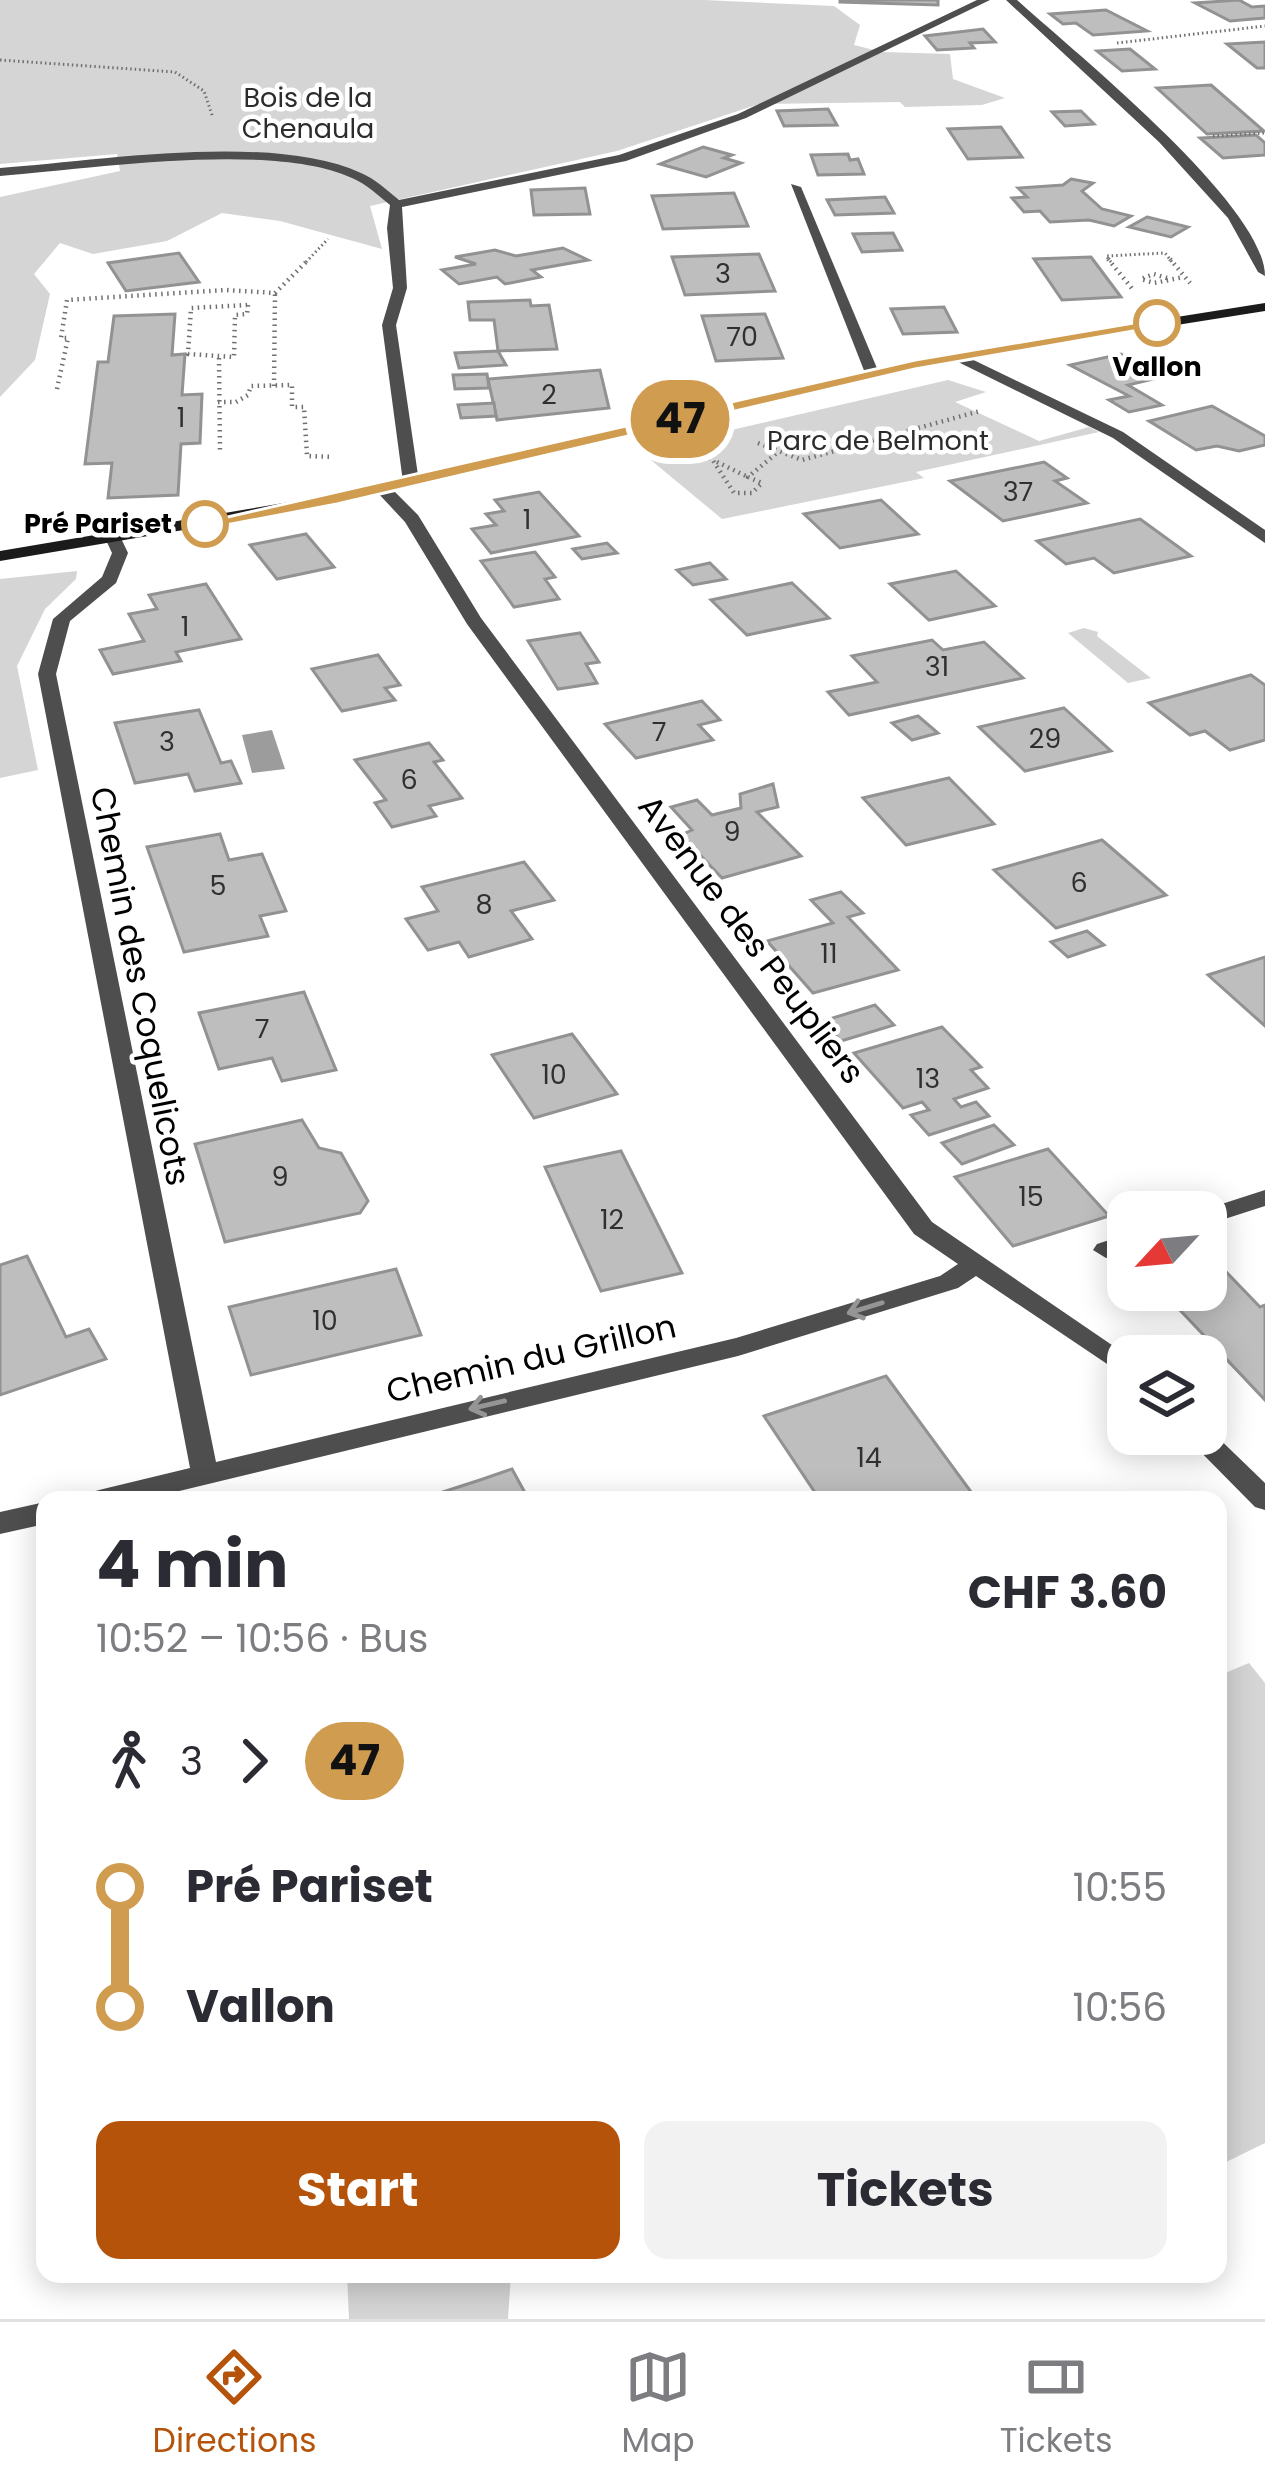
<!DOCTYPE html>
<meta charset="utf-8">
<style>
body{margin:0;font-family:Poppins,sans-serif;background:#f2f2f3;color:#2b2b33;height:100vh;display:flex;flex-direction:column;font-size:45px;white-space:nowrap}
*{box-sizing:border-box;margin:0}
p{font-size:39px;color:#7c7c81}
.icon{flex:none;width:66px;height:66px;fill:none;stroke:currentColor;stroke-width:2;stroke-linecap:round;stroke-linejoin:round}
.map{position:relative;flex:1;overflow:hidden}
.side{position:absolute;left:36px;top:1491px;width:1191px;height:792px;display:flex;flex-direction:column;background:#fff;border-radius:24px;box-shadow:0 6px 30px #0003}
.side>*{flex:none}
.badge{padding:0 24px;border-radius:39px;font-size:42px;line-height:78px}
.needle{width:78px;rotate:244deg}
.buttons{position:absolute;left:1107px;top:1191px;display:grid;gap:24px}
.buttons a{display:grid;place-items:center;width:120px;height:120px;border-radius:24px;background:#fff;box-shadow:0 6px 30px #0003;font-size:60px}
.map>.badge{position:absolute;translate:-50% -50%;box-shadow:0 0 0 6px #fff}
.legs{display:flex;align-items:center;gap:18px;height:132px;padding:0 60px;font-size:39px}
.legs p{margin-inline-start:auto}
.head{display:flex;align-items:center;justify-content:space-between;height:204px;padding:0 60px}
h1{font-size:66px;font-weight:700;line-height:90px}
.action{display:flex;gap:24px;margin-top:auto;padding:24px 60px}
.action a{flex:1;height:138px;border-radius:24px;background:#b45309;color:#fff;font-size:48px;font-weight:700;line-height:138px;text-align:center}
.action a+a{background:#f2f2f3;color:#2b2b33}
ul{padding:0 60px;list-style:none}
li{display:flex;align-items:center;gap:42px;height:120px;font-size:45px}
li i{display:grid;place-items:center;width:18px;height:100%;margin:0 15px;background:currentColor}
li i::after{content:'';width:30px;height:30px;margin:-15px;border:9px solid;border-radius:50%;background:#fff}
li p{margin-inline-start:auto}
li:first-child i{background:linear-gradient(#0000 50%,currentColor 0)}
li:last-child i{background:linear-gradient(currentColor 50%,#0000 0)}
.menu{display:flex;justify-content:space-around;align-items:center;height:168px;border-top:3px solid #e1e1e2;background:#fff;font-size:33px;color:#7c7c81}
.menu a{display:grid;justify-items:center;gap:6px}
.menu .on{color:#b45309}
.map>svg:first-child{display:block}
.green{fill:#d5d5d5}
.water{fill:#9c9c9c}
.building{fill:#bebebe;stroke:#929292;stroke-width:3}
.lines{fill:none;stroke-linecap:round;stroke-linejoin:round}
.path-far1{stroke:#707070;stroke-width:3;stroke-dasharray:1.5 3;stroke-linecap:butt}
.path{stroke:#707070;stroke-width:4.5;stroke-dasharray:1.5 4.5;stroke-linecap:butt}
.street{fill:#4e4e4e;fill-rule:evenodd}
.secondary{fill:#1b1b1b;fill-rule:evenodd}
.oneway{stroke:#959595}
.line-1{fill:#cf9c50;stroke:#fff;stroke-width:3}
.stop-1-dot{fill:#fff;stroke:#cf9c50;stroke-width:6}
.labels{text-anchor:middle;stroke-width:9;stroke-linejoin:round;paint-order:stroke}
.far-park-label{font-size:27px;fill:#2c2c2c;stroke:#fff}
.number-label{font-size:27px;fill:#303030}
.far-stop-label{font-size:27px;font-weight:bold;fill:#000;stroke:#fff}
.street-label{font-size:33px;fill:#000;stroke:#fff}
</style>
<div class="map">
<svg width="1265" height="2319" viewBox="0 0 1265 2319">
<rect width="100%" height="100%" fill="#fff"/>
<g class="green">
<path d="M0,0H704L834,6L860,25L854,45L882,52L950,54L953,79L1005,98L982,105L905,107L900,102L759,104L617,151L370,206L382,249L280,221L222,213L167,241L93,254L60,243L34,274L50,294L35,360L0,397V197L120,171L117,154L0,164Z"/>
<path d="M948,380L986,392L955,402L1039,441L1089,427L1099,432L916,472L924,478L722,519L640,451Z"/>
<path d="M77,571L76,579L45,609L17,666L38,770L0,778V579Z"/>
<path d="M1084,628L1098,632L1097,636L1151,678L1128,683L1068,633Z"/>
<path d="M1249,1663L1265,1683V2143L1218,2166V1676Z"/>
<path d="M347,2274H511L508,2319H349Z"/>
</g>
<path class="water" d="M272,730L285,769L252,773L242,735Z"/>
<g class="building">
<path d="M840,0H938V5L840,2Z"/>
<path d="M1239,0L1252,7L1265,6V18L1230,21L1195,3Z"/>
<path d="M1106,10L1147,31L1093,35L1076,23L1063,24L1050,14Z"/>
<path d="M983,29L995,42L970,43L974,48L937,50L925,36Z"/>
<path d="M1265,42V68H1257L1227,44Z"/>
<path d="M1130,49L1155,69L1122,71L1097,51Z"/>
<path d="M1211,85L1264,131L1207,134L1157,88Z"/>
<path d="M828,109L837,125L784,126L777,111Z"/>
<path d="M1081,111L1094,124L1065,126L1052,112Z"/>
<path d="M1001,127L1022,157L968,159L948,129Z"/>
<path d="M1256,135L1265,143V155L1223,158L1200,138Z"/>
<path d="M703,147L732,155L724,158L741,163L706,177L660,164Z"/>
<path d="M848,154L850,160L858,159L864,174L818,175L811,155Z"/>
<path d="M1071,179L1093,183L1082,191L1102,209L1131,216L1114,226L1089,220L1050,222L1040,211L1024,212L1012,198L1027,197L1018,188L1063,185Z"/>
<path d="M585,188L590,214L534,215L531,190Z"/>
<path d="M734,193L748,226L663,229L652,196Z"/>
<path d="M885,197L894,213L835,215L827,200Z"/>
<path d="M1147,217L1188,227L1171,237L1129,227Z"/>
<path d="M893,233L902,250L862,252L853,234Z"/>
<path d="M563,248L588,260L532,270L541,277L505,284L497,277L459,284L442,270L476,264L455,257L495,250L516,256Z"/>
<path d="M179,253L199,282L126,291L108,263Z"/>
<path d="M759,254L775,291L685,295L672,257Z"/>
<path d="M1091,257L1121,297L1062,300L1034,259Z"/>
<path d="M530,300L531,306L549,305L557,349L498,351L494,320H470L468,302Z"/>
<path d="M944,307L957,332L903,334L891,309Z"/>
<path d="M175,314L172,355L185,354L182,395L202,394L200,443L181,444L178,495L108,498L112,463L85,464L98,362H108L114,316Z"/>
<path d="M765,314L783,358L716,361L702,316Z"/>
<path d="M498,351L506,365L459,368L455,353Z"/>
<path d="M1121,354L1162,377L1128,385L1162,405L1129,412L1109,400L1129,396L1070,365Z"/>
<path d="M600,370L609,408L497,420L488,379Z"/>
<path d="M487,374L489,388L455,389L453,375Z"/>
<path d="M494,403L496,416L461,418L458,405Z"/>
<path d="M1212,406L1265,436V445L1239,451L1217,446L1196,450L1149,421Z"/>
<path d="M1044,462L1067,478L1055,481L1087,503L1003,521L950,481Z"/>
<path d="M539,492L579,536L491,553L472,529L496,525L486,514L504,511L495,500Z"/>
<path d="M881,500L918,534L840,548L804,514Z"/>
<path d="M1140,519L1191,556L1114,573L1094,558L1066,564L1037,541Z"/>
<path d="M306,534L334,567L277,579L250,545Z"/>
<path d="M607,543L617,553L582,559L573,549Z"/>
<path d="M535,552L555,577L545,579L559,599L514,607L481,561Z"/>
<path d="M710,563L726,579L693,585L677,570Z"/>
<path d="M956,571L995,606L929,620L890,584Z"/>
<path d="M792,583L829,618L747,635L711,600Z"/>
<path d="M206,584L241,639L176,652L181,661L113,674L100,650L144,641L129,614L157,609L149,595Z"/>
<path d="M580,633L599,662L586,664L597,683L558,689L528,641Z"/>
<path d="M932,640L943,650L984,642L1023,678L849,715L828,692L877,682L852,656Z"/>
<path d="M378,655L400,685L385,688L395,700L342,711L312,669Z"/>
<path d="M1251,675L1265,685V740L1230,750L1205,731L1190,735L1149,703Z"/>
<path d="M702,701L720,720L699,725L713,740L636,758L605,724Z"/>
<path d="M1064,708L1111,751L1025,771L979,727Z"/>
<path d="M199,710L221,763L231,761L241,783L195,791L188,774L135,783L115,723Z"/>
<path d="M918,716L938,733L912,740L892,723Z"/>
<path d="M429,743L443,760L434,762L462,798L429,806L436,816L392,827L375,803L386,800L355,760Z"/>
<path d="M949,778L994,824L906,845L863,798Z"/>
<path d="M773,784L778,807L757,812L801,856L722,878L681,835L692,830L671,807L697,800L712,815L741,808L740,794Z"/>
<path d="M220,834L229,860L262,854L286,911L260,916L268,936L184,952L147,847Z"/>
<path d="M1102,840L1166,895L1056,928L994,870Z"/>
<path d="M524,862L554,900L511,911L532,939L469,957L459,942L428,950L406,919L438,911L422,887Z"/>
<path d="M841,892L863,913L848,917L898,970L813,993L767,941L833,923L811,900Z"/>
<path d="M1087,931L1104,945L1068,957L1051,942Z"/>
<path d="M1265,957V1026L1208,975Z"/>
<path d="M304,992L336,1070L282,1081L272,1058L219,1069L199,1013Z"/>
<path d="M875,1005L894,1025L841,1041L823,1021Z"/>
<path d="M942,1027L981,1067L971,1070L988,1088L954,1099L961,1107L976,1102L989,1116L929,1135L911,1115L929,1110L922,1102L903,1108L854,1053Z"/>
<path d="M572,1034L617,1094L534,1118L492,1055Z"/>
<path d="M302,1120L319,1148L341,1153L368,1201L360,1213L225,1242L195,1144Z"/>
<path d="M994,1125L1014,1145L962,1164L942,1143Z"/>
<path d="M1048,1149L1109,1216L1013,1246L955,1177Z"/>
<path d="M621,1151L682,1273L601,1291L545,1167Z"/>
<path d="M1206,1251L1260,1307L1265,1305V1400L1161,1290H1206Z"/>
<path d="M27,1256L66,1337L89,1329L106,1359L0,1395V1265Z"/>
<path d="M396,1269L421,1335L251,1375L229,1307Z"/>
<path d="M886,1376L977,1500H820L764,1416Z"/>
<path d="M512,1469L529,1500H418L480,1480Z"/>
</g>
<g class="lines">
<g class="path-far1">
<path d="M1117,43L1265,26"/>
<path d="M0,60L175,72L204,91L213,118"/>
<path d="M1213,136L1265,133"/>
<path d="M306,262L328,239"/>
<path d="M1111,262L1106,256L1165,253L1172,262"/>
</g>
<g class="path">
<path d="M1108,259L1134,291"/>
<path d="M1170,259L1190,283"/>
<path d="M1167,278L1154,274L1141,279L1154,283L1184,277"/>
<path d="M248,305L247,314L235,315L234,357L188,354L191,308Z"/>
<path d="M219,358L220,454"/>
<path d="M274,386L275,293"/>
<path d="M57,389L68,338H61L67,300L226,290L275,293L309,259"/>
<path d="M218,402H236L248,395L251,386L292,385V407H304L307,456L333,457"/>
<path d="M758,443L802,460L980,411"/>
<path d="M703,456L712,459L734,493H752L762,483L748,477L778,452"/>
<path d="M717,462L748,477"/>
</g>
<g class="street">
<path d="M977,0H990L746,118L626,161L402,207L407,288L396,325L419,482L411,487L403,482L382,325L393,288L387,228L390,205C378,195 366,184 352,178C272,141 90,169 0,176V168C98,161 271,132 361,173C375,179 387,190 399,200L619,155L738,114Z"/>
<path d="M1006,0H1017C1073,51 1265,205 1265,276L1258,272L1228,218L1159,142Z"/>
<path d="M791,184L801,187L879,373L877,376L865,373Z"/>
<path d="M957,352L1123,432L1265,530V543L1113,438L952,359L950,356Z"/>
<path d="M377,486H389L418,515L481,618L932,1222L1128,1356V1378L976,1276L958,1288L738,1356L142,1500H85L89,1493L99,1490L190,1468L38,674L53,619L102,577L112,553L105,538L107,534H119L128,553L116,583L70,621L56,674L216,1462L736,1338L940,1276L958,1264L914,1234L467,624L405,522L377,492Z"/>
<path d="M1265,1190V1206L1206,1225V1212H1197Z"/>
<path d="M1128,1234V1251L1106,1258L1093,1250L1097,1244Z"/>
<path d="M1207,1427L1265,1483V1510L1255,1507L1183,1434H1206Z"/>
<path d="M45,1502V1524L0,1534V1512Z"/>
</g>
<path class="secondary" d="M1265,303V311L957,360L337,504L0,561V551L337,494L957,352Z"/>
</g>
<defs><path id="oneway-shaft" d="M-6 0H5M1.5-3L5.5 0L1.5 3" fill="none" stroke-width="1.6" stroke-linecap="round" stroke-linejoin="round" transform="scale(3)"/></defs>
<g class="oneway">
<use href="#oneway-shaft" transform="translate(865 1308) rotate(163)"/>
<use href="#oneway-shaft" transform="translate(487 1405) rotate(167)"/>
</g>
<path class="line-1" d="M1157,319L1162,326L915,369L337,504L205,529L197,524L915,360Z"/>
<g class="stop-1-dot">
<circle cx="1157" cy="323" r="21"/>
<circle cx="205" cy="524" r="21"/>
</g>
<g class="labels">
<g class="far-park-label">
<text x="308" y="107">Bois de la<tspan x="308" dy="31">Chenaula</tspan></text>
<text x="878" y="450">Parc de Belmont</text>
</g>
<g class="number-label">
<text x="723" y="283">3</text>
<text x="742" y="346">70</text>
<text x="549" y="404">2</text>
<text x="181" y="427">1</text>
<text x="1018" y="501">37</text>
<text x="527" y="529">1</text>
<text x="185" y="636">1</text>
<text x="937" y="676">31</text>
<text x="659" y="741">7</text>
<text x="1045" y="748">29</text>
<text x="167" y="751">3</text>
<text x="409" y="789">6</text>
<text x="732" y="841">9</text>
<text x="1079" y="892">6</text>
<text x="218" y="895">5</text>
<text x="484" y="914">8</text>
<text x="829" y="963">11</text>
<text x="262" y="1038">7</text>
<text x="554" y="1084">10</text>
<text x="928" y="1088">13</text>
<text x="280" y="1186">9</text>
<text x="1031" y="1206">15</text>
<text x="612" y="1229">12</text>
<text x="325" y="1330">10</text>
<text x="869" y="1467">14</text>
</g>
<g class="far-stop-label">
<text x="1157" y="376">Vallon</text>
<text x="172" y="533" text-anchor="end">Pré Pariset</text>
</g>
<g class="street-label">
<text transform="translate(752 939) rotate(53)" y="12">Avenue des Peupliers</text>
<text transform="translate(141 986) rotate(79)" y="12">Chemin des Coquelicots</text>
<text transform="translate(531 1358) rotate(-13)" y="12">Chemin du Grillon</text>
</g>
</g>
</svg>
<div class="buttons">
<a><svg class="needle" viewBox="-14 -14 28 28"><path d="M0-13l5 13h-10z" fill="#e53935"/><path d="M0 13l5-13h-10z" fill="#7c7c81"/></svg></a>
<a><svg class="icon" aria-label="layers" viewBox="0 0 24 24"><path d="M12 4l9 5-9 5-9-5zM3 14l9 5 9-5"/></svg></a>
</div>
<b class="badge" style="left:680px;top:419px;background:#cf9c50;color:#111">47</b>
<section class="side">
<div class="head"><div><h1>4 min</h1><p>10:52 – 10:56 · Bus</p></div><b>CHF 3.60</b></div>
<div class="legs"><svg class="icon" aria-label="walk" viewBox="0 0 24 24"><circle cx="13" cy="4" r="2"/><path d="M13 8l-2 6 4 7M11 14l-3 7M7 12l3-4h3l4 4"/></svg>3<svg class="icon" aria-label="forward" viewBox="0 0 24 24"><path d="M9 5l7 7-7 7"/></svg><b class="badge" style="background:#cf9c50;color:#111">47</b></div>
<ul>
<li><i style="color:#cf9c50"></i><b>Pré Pariset</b><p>10:55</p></li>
<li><i style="color:#cf9c50"></i><b>Vallon</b><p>10:56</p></li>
</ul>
<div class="action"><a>Start</a><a>Tickets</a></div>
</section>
</div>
<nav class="menu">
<a class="on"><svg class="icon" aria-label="directions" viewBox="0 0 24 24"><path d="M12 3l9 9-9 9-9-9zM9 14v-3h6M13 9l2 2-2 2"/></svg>Directions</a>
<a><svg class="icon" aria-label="map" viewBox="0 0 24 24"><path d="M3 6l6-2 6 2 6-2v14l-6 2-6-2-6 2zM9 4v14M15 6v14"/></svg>Map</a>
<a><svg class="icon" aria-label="tickets" viewBox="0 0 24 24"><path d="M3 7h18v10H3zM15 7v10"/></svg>Tickets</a>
</nav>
